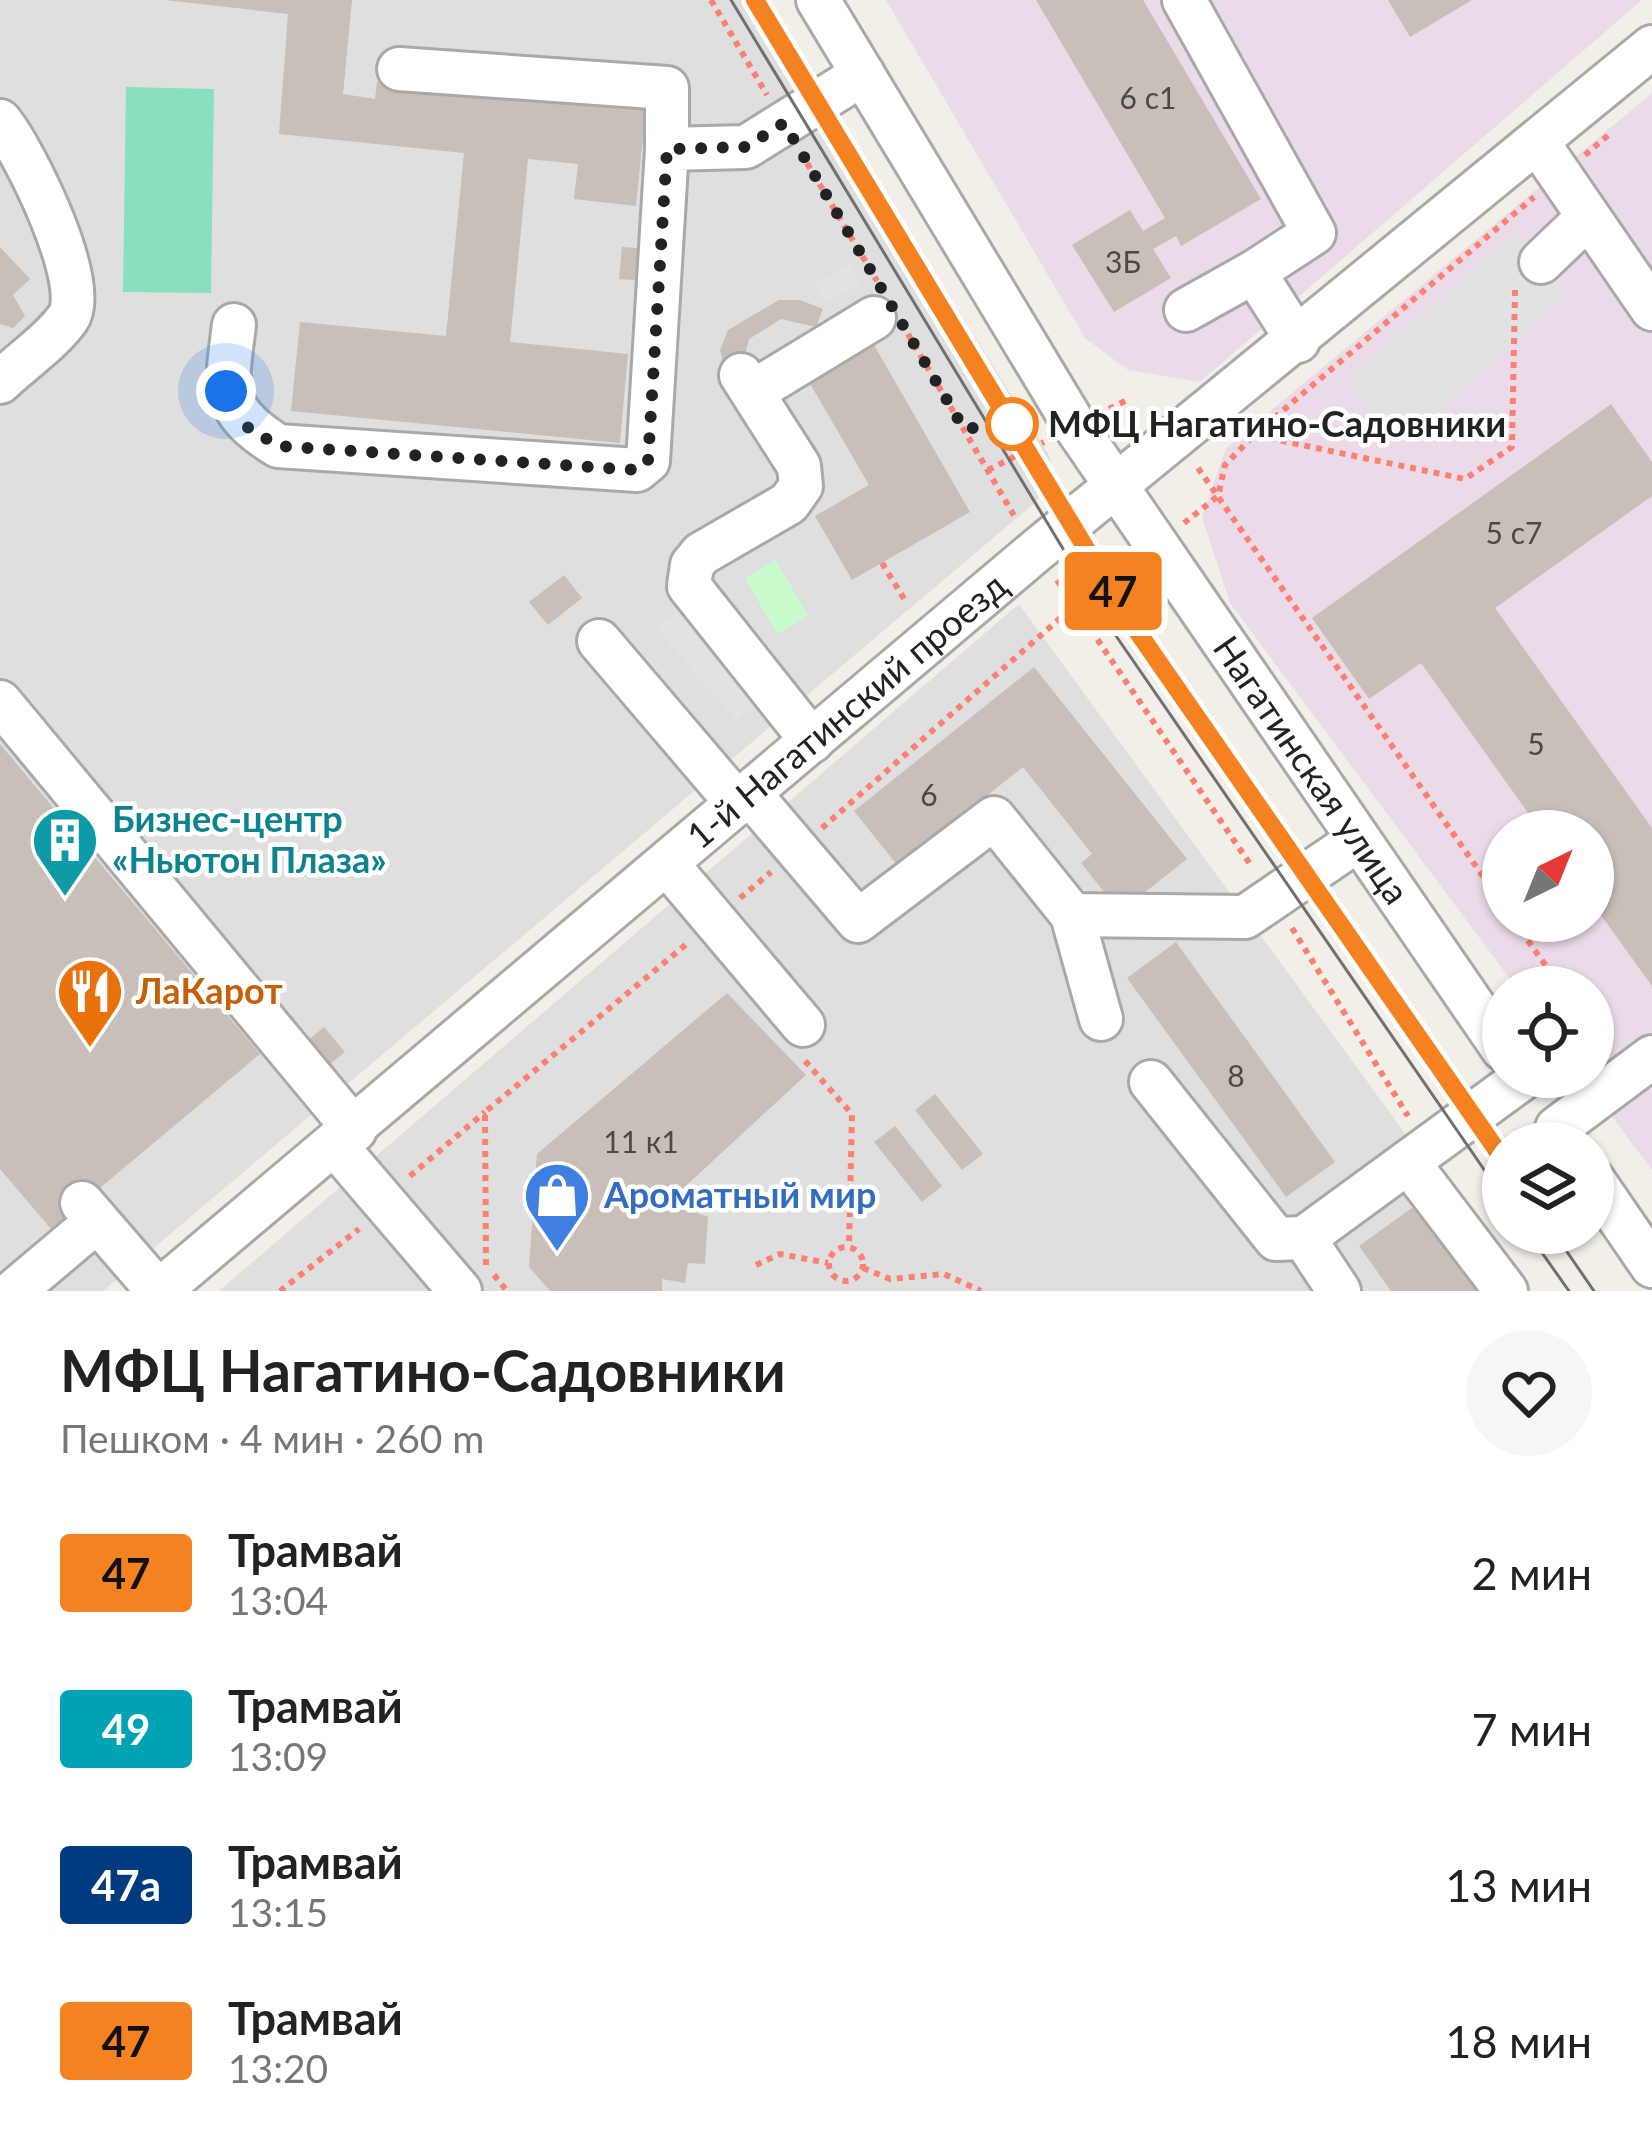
<!DOCTYPE html>
<html lang="ru">
<meta charset="utf-8">
<style>
body{margin:0;font-family:Lato,sans-serif;background:#f6f6f6;color:#222;height:100vh;display:flex;flex-direction:column;font-size:45px;white-space:nowrap}
*{box-sizing:border-box;margin:0}
p{font-size:39px;color:#767676}
.icon{flex:none;width:66px;height:66px;fill:none;stroke:currentColor;stroke-width:2;stroke-linecap:round;stroke-linejoin:round}
.map{position:relative;height:1291px;overflow:hidden}
.side{display:flex;flex-direction:column;background:#fff;flex:1}
.side>*{flex:none}
.badge{padding:0 24px;border-radius:9px;font-size:42px;line-height:78px}
.needle{width:78px;rotate:43deg}
.controls{position:absolute;left:1482px;top:810px;display:grid;gap:24px}
.controls a{display:grid;place-items:center;width:132px;height:132px;border-radius:50%;background:#fff;box-shadow:0 3px 9px #0004;font-size:60px}
.you{position:absolute;width:60px;height:60px;margin:-30px;border:9px solid #fff;border-radius:50%;background:#1a73e8;box-shadow:0 0 0 18px #1a73e833}
.map>.badge{position:absolute;translate:-50% -50%;box-shadow:0 0 0 6px #fff}
.round{display:grid;place-items:center;flex:none;width:126px;height:126px;border-radius:63px;background:#f6f6f6}
.summary{display:flex;align-items:center;justify-content:space-between;height:204px;padding:0 60px}
h1{font-size:57px;font-weight:700;line-height:90px}
ul{padding:0;list-style:none}
li{display:flex;align-items:center;gap:36px;height:156px;padding:0 60px}
li div{flex:1}
li b{display:block;font-size:45px}
li em{font-style:normal}
li .badge{min-width:132px;font-weight:700;text-align:center}
.map>svg:first-child{display:block}
.residential{fill:#e0dfdf}
.industrial{fill:#ebdbe8;fill-rule:evenodd}
.park{fill:#c8facc}
.pitch{fill:#88e0be}
.parking{fill:#e2e2e2}
.building{fill:#c7bfb8}
.lines{fill:none;stroke-linecap:round;stroke-linejoin:round}
.minor-casing{stroke:#a9a9a9;stroke-width:48}
.path{stroke:#fa8072;stroke-width:6;stroke-dasharray:6 6;stroke-linecap:butt}
.minor{stroke:#fff;stroke-width:42}
.tram{stroke:#707070;stroke-width:3}
.line-casing{stroke:#fff;stroke-width:27}
.line{stroke:#f58220;stroke-width:18}
.walk{stroke:#222;stroke-width:12;stroke-dasharray:0 21.6}
.stop-dot{fill:#fff;stroke:#f58220;stroke-width:6}
.labels{text-anchor:middle;stroke-width:9;stroke-linejoin:round;paint-order:stroke}
.number-label{font-size:30px;fill:#4b4948}
.stop-label{font-size:36px;font-weight:bold;fill:#222;stroke:#fff;text-anchor:start}
.street-label{font-size:36px;fill:#222;stroke:#fff}
.culture-label{font-size:36px;font-weight:bold;fill:#0d838f;stroke:#fff;text-anchor:start}
.food-label{font-size:36px;font-weight:bold;fill:#c56008;stroke:#fff;text-anchor:start}
.shop-label{font-size:36px;font-weight:bold;fill:#366cbe;stroke:#fff;text-anchor:start}
</style>
<div class="map">
<svg width="1652" height="1291" viewBox="0 0 1652 1291">
<rect width="100%" height="100%" fill="#f2efe9"/>
<g class="residential">
<path d="M0,0H764L1050,457L1052,473L1037,501L103,1291H0Z"/>
<path d="M1019,604L1520,1291H219Z"/>
</g>
<g class="industrial">
<path d="M886,0H1642L1200,382L1128,370L1085,338Z"/>
<path d="M1652,93V1170L1582,1077H1593V987H1516L1230,603L1202,517L1226,448ZM1503,831H1593V921H1503Z"/>
</g>
<path class="park" d="M776,560L808,616L777,634L745,578Z"/>
<path class="pitch" d="M126,87L214,89L211,293L123,292Z"/>
<g class="parking">
<path d="M1515,232L1569,294L1401,443L1346,380Z"/>
<path d="M850,263L861,283L825,304L813,284Z"/>
<path d="M680,608L759,701L736,721L656,628Z"/>
</g>
<g class="building">
<path d="M165,0H352L343,94L375,99L377,82L646,108L636,206L574,199L578,164L528,159L510,342L628,354L620,443L291,411L300,322L446,336L464,153L279,134L288,14Z"/>
<path d="M1036,0H1143L1261,199L1181,246L1176,236L1153,249L1171,278L1114,312L1072,245L1130,210L1143,231L1165,218Z"/>
<path d="M1388,0H1472L1410,37Z"/>
<path d="M0,247L30,279L13,295L25,316L13,328L0,324Z"/>
<path d="M622,247L651,249L648,281L619,279Z"/>
<path d="M779,300H800L823,309L816,327L781,319L749,339L744,359L726,373L720,350L728,330Z"/>
<path d="M874,345L970,512L852,580L815,516L869,485L809,382Z"/>
<path d="M1611,404L1652,462V496L1495,608L1652,828V986L1593,904V831H1541L1421,663L1369,699L1312,618Z"/>
<path d="M564,575L582,598L548,625L529,602Z"/>
<path d="M1034,667L1187,859L1120,912L1081,863L1092,854L1023,767L898,866L854,811Z"/>
<path d="M0,744L260,1054L51,1229L0,1169Z"/>
<path d="M1176,942L1335,1162L1286,1197L1127,978Z"/>
<path d="M727,993L806,1075L677,1194L697,1200L694,1212L708,1217L705,1264L688,1263L685,1283L662,1279V1291H550L529,1267L537,1154Z"/>
<path d="M324,1027L345,1052L325,1068L305,1043Z"/>
<path d="M935,1094L983,1154L962,1170L915,1110Z"/>
<path d="M895,1126L942,1186L922,1202L874,1142Z"/>
<path d="M1416,1205L1479,1291H1391L1359,1246Z"/>
</g>
<g class="lines">
<defs>
<g id="minor">
<path id="s1" d="M818,0L1075,426L1503,1049"/>
<path d="M1184,0L1314,233L1254,272"/>
<path d="M399,69L667,88V149"/>
<path d="M0,121C24,150 91,285 68,318C52,341 21,362 0,382"/>
<path d="M1538,143L1652,309"/>
<path d="M1541,262L1588,217"/>
<path d="M1186,310L1254,272L1298,341"/>
<path d="M234,325C226,388 219,409 278,446L637,470L648,461L667,149L746,147L863,74"/>
<path d="M741,375L799,466L801,486L789,503L701,554L692,565L689,586L812,741"/>
<path d="M754,391L874,318"/>
<path d="M599,641L738,804"/>
<path d="M0,702L355,1130"/>
<path d="M750,794L858,921L994,818L1072,915L1101,1019"/>
<path d="M667,864L803,1025"/>
<path d="M1072,915L1245,917L1358,840"/>
<path d="M1151,1082L1276,1239L1304,1238"/>
<path d="M1557,1128L1652,1057"/>
<path d="M336,1146L460,1291"/>
<path d="M1408,1162L1506,1291"/>
<path d="M1593,1180L1652,1266"/>
<path d="M82,1203L158,1291"/>
<path d="M14,1291L97,1221"/>
<path id="s2" d="M159,1291L1037,550L1652,47"/>
<path d="M1339,1291L1304,1238L1523,1078"/>
</g>
</defs>
<use href="#minor" class="minor-casing"/>
<g class="path">
<path d="M711,0L767,95"/>
<path d="M801,153L877,281"/>
<path d="M1585,155L1612,132"/>
<path d="M1515,290L1512,447L1465,479L1254,435L1534,197"/>
<path d="M908,334L1016,519"/>
<path d="M1109,409L1127,400"/>
<path d="M1198,468L1503,905"/>
<path d="M988,470L1044,442"/>
<path d="M1184,523L1218,496L1225,465L1254,435"/>
<path d="M882,563L906,602"/>
<path d="M1057,580L1252,867"/>
<path d="M822,828L1074,606L1126,567"/>
<path d="M740,898L771,872"/>
<path d="M1514,921L1561,987"/>
<path d="M1292,928L1408,1116"/>
<path d="M1593,1032L1605,1049"/>
<path d="M805,1061L852,1114L849,1247"/>
<path d="M410,1176L485,1112"/>
<circle cx="846" cy="1264" r="17"/>
<path d="M486,1265L485,1112L689,942"/>
<path d="M756,1265L780,1254L828,1263"/>
<path d="M863,1268L890,1279L944,1274L981,1291"/>
<path d="M494,1275L507,1291"/>
<path d="M280,1291L359,1229"/>
</g>
<use href="#minor" class="minor"/>
<g class="tram">
<path d="M731,0L1114,633L1503,1197"/>
<path d="M755,0L1128,618L1503,1160"/>
<path d="M1528,1233L1569,1291"/>
<path d="M1554,1233L1594,1291"/>
</g>
</g>
<g class="lines">
<defs>
<path id="line" d="M755,0L1128,618L1503,1159"/>
</defs>
<use href="#line" class="line-casing"/>
<use href="#line" class="line"/>
<path class="walk" d="M226,391L244,425L278,446L637,470L648,461L667,149L746,147L784,123L964,429L1012,424"/>
</g>
<defs>
<symbol id="building-pin" viewBox="-11 -11 22 30"><path d="M0 17L-7.5 6A9.5 9.5 0 1 1 7.5 6Z" fill="#0f9aa8" stroke="#fff"/><path d="M-4-6H4V6H1V3H-1V6H-4ZM-2.5-4.3h1.7v1.8h-1.7ZM.8-4.3h1.7v1.8H.8ZM-2.5-1h1.7V.8h-1.7ZM.8-1h1.7V.8H.8Z" fill="#fff"/></symbol>
<symbol id="restaurant-pin" viewBox="-11 -11 22 30"><path d="M0 17L-7.5 6A9.5 9.5 0 1 1 7.5 6Z" fill="#e8710a" stroke="#fff"/><path d="M-5-6h1v4h1v-4h1v4h1v-4h1v5L-1.5 .5V6h-2V.5L-5-1ZM5-6V6H3V1.5H1.5Q1.5-4 5-6Z" fill="#fff"/></symbol>
<symbol id="shop-pin" viewBox="-11 -11 22 30"><path d="M0 17L-7.5 6A9.5 9.5 0 1 1 7.5 6Z" fill="#3f7fe0" stroke="#fff"/><path d="M-5-2.5h2.3a2.7 3.5 0 0 1 5.4 0H5L5.5 6h-11ZM-1.5-2.5h3a1.5 2.3 0 0 0-3 0Z" fill="#fff"/></symbol>
</defs>
<g fill-rule="evenodd">
<use href="#building-pin" x="27" y="802" width="76" height="104"/>
<use href="#restaurant-pin" x="52" y="953" width="76" height="104"/>
<use href="#shop-pin" x="519" y="1157" width="76" height="104"/>
</g>
<circle class="stop-dot" cx="1012" cy="424" r="24"/>
<g class="labels">
<g class="number-label">
<text x="1148" y="109">6 с1</text>
<text x="1123" y="273">3Б</text>
<text x="1514" y="544">5 с7</text>
<text x="1536" y="755">5</text>
<text x="929" y="806">6</text>
<text x="1236" y="1087">8</text>
<text x="641" y="1153">11 к1</text>
</g>
<g class="stop-label">
<text x="1048" y="437">МФЦ Нагатино-Садовники</text>
</g>
<g class="street-label">
<text dy="13" stroke="none"><textPath href="#s2" startOffset="900">1-й Нагатинский проезд</textPath></text>
<text dy="13" stroke="none"><textPath href="#s1" startOffset="915">Нагатинская улица</textPath></text>
</g>
<g class="culture-label">
<text x="112" y="832">Бизнес-центр<tspan x="112" dy="41">«Ньютон Плаза»</tspan></text>
</g>
<g class="food-label">
<text x="136" y="1004">ЛаКарот</text>
</g>
<g class="shop-label">
<text x="604" y="1208">Ароматный мир</text>
</g>
</g>
</svg>
<div class="controls">
<a><svg class="needle" viewBox="-14 -14 28 28"><path d="M0-13l5 13h-10z" fill="#e53935"/><path d="M0 13l5-13h-10z" fill="#767676"/></svg></a>
<a><svg class="icon" aria-label="locate" viewBox="0 0 24 24"><circle cx="12" cy="12" r="6"/><path d="M12 2v4M12 18v4M2 12h4M18 12h4"/></svg></a>
<a><svg class="icon" aria-label="layers" viewBox="0 0 24 24"><path d="M12 4l9 5-9 5-9-5zM3 14l9 5 9-5"/></svg></a>
</div>
<div class="you" style="left:226px;top:391px"></div>
<b class="badge" style="left:1113px;top:591px;background:#f58220;color:#111">47</b>
</div>
<section class="side">
<div class="summary"><div><h1>МФЦ Нагатино-Садовники</h1><p>Пешком · 4 мин · 260 m</p></div><a class="round"><svg class="icon" aria-label="heart" viewBox="0 0 24 24"><path d="M12 20l-8-8c-3-5 5-10 8-4 3-6 11-1 8 4z"/></svg></a></div>
<ul>
<li><span class="badge" style="background:#f58220;color:#111">47</span><div><b>Трамвай</b><p>13:04</p></div><em>2 мин</em></li>
<li><span class="badge" style="background:#00a3b4;color:#fff">49</span><div><b>Трамвай</b><p>13:09</p></div><em>7 мин</em></li>
<li><span class="badge" style="background:#003b80;color:#fff">47а</span><div><b>Трамвай</b><p>13:15</p></div><em>13 мин</em></li>
<li><span class="badge" style="background:#f58220;color:#111">47</span><div><b>Трамвай</b><p>13:20</p></div><em>18 мин</em></li>
</ul>
</section>
